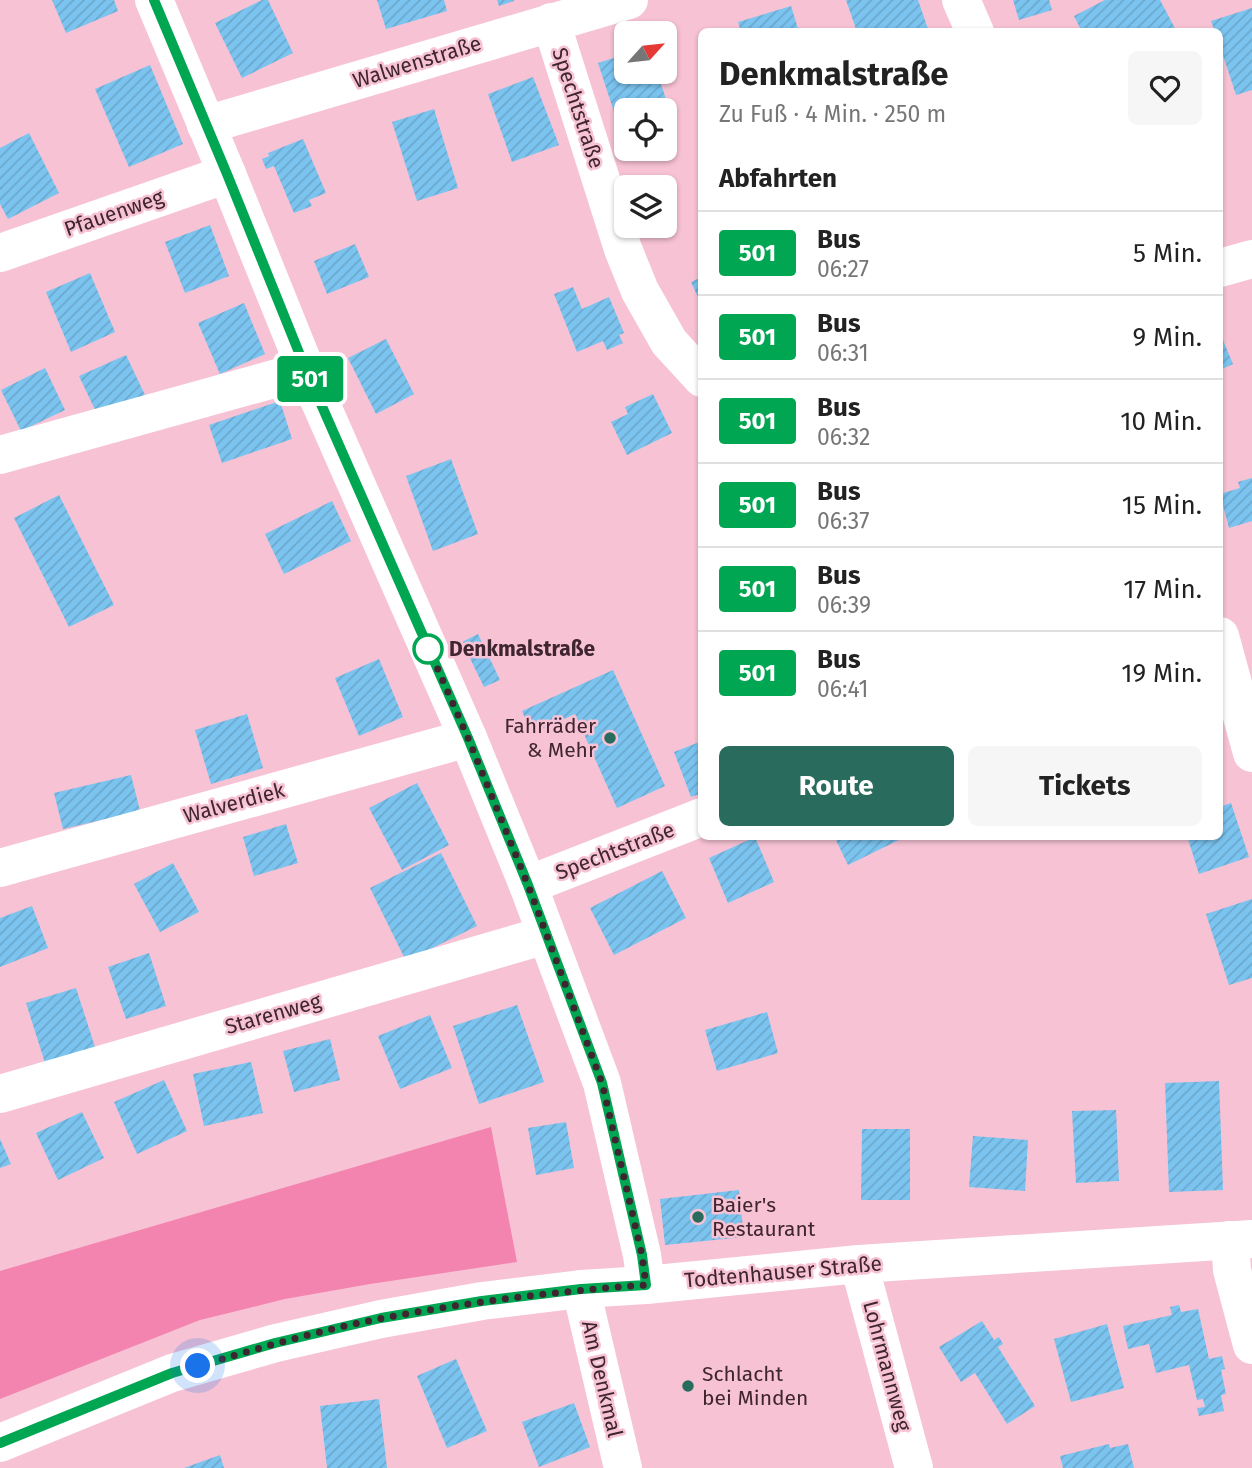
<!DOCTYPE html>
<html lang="de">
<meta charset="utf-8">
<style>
body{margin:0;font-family:"Fira Sans",sans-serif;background:#f6f6f6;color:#222;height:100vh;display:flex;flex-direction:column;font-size:26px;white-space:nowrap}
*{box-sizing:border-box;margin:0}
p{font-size:23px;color:#767676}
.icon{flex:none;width:38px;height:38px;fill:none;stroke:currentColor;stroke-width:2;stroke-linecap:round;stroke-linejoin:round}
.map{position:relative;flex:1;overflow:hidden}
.side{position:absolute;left:698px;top:28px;width:525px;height:812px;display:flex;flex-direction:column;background:#fff;border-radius:10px;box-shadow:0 2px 5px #0004}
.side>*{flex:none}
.badge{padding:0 14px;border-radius:5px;font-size:24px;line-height:46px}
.needle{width:46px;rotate:63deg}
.tools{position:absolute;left:614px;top:21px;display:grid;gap:14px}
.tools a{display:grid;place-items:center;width:63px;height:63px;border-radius:10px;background:#fff;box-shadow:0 2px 5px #0004;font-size:35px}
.you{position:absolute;width:35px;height:35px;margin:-18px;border:5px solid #fff;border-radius:50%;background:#1a73e8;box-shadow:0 0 0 10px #1a73e833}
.map>.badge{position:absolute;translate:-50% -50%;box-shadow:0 0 0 4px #fff}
h2{padding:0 21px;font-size:26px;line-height:63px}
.round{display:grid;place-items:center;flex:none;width:74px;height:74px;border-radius:10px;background:#f6f6f6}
.head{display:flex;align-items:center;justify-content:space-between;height:119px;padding:0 21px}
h1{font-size:33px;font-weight:700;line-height:52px}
.action{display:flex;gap:14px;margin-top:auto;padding:14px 21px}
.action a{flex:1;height:80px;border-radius:10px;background:#296c5d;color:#fff;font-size:28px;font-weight:700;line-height:80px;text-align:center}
.action a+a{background:#f6f6f6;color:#222}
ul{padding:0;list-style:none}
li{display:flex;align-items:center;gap:21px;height:84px;padding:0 21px;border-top:2px solid #e0e0e0}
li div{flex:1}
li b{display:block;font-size:26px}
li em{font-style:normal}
li .badge{min-width:77px;font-weight:700;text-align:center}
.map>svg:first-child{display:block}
.grass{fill:#f384af}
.building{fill:url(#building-hatch)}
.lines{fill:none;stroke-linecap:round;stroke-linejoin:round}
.minor{stroke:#fff;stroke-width:38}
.major{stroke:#fff;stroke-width:38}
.line-casing{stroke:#fff;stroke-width:16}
.line{stroke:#00a651;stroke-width:10}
.walk{stroke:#3e252f;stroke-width:7;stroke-dasharray:0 12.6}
.stop-dot{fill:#fff;stroke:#00a651;stroke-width:3.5}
.poi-dot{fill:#296c5d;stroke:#f7c2d4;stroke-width:2.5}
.labels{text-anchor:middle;stroke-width:5;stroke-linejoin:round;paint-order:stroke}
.street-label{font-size:21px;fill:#3e252f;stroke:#f7c2d4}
.stop-label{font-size:21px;font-weight:bold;fill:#3e252f;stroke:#f7c2d4;text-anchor:start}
.poi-label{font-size:21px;fill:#3e252f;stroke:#f7c2d4;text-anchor:start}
</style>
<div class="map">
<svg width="1252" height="1468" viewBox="0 0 1252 1468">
<defs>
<pattern id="building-hatch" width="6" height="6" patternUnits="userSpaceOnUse" patternTransform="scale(1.75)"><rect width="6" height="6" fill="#7bc4f0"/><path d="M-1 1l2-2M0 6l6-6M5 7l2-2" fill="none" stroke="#6ba8ce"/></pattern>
</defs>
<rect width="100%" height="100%" fill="#f7c2d4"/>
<path class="grass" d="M491,1127L517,1262L370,1284L285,1299L200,1320L0,1399V1271Z"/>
<g class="building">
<path d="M52,0H114L118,11L66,33Z"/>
<path d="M262,0H268L293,53L242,78L215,23Z"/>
<path d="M377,0H444L447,11L386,29Z"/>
<path d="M497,0H514V1L499,6Z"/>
<path d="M846,0H918L929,32H857Z"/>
<path d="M1013,0H1049L1052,10L1019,20Z"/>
<path d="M1105,0H1160L1177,32H1082L1074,16Z"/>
<path d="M791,6L799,32H741L738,22Z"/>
<path d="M1252,8V90L1236,95L1220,46V32H1215L1211,21Z"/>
<path d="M626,54V72H657L669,108L661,110H626V121L618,124L598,63Z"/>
<path d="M150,65L183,144L129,167L95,89Z"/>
<path d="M533,77L559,145L512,162L488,94Z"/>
<path d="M434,109L458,188L417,201L392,122Z"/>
<path d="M29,133L59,193L8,219L0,204V148Z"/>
<path d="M303,139L326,193L309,200L312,206L294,213L274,166L266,169L262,159L269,156L268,153Z"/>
<path d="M210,225L229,276L185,293L165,242Z"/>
<path d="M355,244L369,277L327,294L314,261Z"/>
<path d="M90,273L115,332L71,352L46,292Z"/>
<path d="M702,277V306L691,282Z"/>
<path d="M573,287L582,309L609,297L624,333L619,335L623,343L607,350L603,341L577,352L554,294Z"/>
<path d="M244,303L265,354L220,374L198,323Z"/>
<path d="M1220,333L1233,364L1220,370Z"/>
<path d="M386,339L414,394L376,414L348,358Z"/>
<path d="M126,355L145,395L98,416L79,376Z"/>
<path d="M45,368L65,410L21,431L1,390Z"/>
<path d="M653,394L672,433L627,455L611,422L628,414L625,407Z"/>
<path d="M280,401L292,439L222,463L209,425Z"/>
<path d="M451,459L478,534L433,551L406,476Z"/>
<path d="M1252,478V521L1229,528L1220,494L1240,488L1238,482Z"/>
<path d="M59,495L114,605L69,627L14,518Z"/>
<path d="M332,501L351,541L284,574L265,534Z"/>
<path d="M478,634L500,680L484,687L462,642Z"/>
<path d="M379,659L403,717L359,736L335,678Z"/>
<path d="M613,670L665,786L617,808L575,714L532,734L522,711Z"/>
<path d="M247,714L263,768L211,784L195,730Z"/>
<path d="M702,741V793L691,797L674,752Z"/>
<path d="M131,775L140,811L63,829L54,793Z"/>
<path d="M417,783L449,845L402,870L369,808Z"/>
<path d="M1231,803L1249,857L1199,874L1187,836H1220V807Z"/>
<path d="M286,824L298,863L254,876L243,837Z"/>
<path d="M834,836H907L848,865Z"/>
<path d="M755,837L774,882L728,903L709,858Z"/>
<path d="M441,853L477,926L406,961L370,888Z"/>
<path d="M173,863L199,912L160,932L134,884Z"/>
<path d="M662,871L686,918L614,955L590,908Z"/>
<path d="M1252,899V978L1229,985L1206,914Z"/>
<path d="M32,906L48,948L0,967V918Z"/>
<path d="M149,953L166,1006L126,1019L108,967Z"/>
<path d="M76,988L96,1050L46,1066L26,1003Z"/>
<path d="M517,1005L544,1082L479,1104L453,1026Z"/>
<path d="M767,1012L778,1053L717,1071L705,1030Z"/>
<path d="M430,1015L452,1068L400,1089L378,1036Z"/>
<path d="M330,1039L340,1080L294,1092L283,1051Z"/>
<path d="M251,1062L263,1113L204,1126L193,1074Z"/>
<path d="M164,1080L187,1131L137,1154L114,1102Z"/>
<path d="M1219,1081L1223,1190L1169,1192L1165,1083Z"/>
<path d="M1116,1110L1119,1181L1076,1183L1072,1111Z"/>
<path d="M82,1112L104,1158L58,1180L36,1133Z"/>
<path d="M566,1122L574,1168L536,1175L528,1128Z"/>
<path d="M862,1129H910V1200H861Z"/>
<path d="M973,1136L1028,1140L1025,1191L969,1187Z"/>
<path d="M0,1139L11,1164L0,1168Z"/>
<path d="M739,1190L744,1237L665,1245L660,1199Z"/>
<path d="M1179,1305L1181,1312L1198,1309L1209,1359L1222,1356L1225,1369L1221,1370L1226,1394L1221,1395L1224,1411L1199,1416L1197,1408L1205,1407L1203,1399L1197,1400L1189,1365L1156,1373L1149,1344L1128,1349L1123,1326L1172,1315L1170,1307Z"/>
<path d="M982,1321L994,1340L999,1337L1003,1344L998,1347L1035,1406L1007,1424L975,1373L961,1382L939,1347Z"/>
<path d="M1107,1324L1124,1388L1071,1402L1054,1339Z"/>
<path d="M456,1359L487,1431L447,1448L417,1376Z"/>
<path d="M379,1399L387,1468H327L320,1406Z"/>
<path d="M574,1403L590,1447L539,1467L522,1422Z"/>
<path d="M1109,1444L1110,1448L1128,1444L1134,1468H1063L1060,1456Z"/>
<path d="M220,1455L224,1468H184Z"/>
</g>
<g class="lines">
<g class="minor">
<path d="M154,0L227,174L306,370L468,738L528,885L602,1083L642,1255L646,1285"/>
<path d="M961,0L975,32"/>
<path d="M551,22L623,249L640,291L669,342L702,378"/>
<path d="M206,125L629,0"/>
<path d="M0,253L227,174"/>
<path d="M1220,268L1252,259"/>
<path d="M0,455L306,370"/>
<path d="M1220,636L1252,753"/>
<path d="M0,868L468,738"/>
<path d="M528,885L702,817"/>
<path d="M0,1094L546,935"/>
<path d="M1230,1240L1232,1270L1252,1345"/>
<path d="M859,1264L914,1468"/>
<path d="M581,1289L623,1468"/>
</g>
<path class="major" d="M0,1443L172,1373L276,1343L381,1319L482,1301L581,1289L646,1285L859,1264L1252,1239"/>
</g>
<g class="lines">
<defs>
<path id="line" d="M0,1443L172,1373L275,1343L381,1318L482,1301L581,1289L646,1285L642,1255L602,1083L528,885L468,738L306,370L227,174L154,0"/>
</defs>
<use href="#line" class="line-casing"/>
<use href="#line" class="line"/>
<path class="walk" d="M198,1366C259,1348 321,1330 383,1318C470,1302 558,1291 646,1285L642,1255L602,1083L528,885L468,738L425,640L428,649"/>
</g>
<circle class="stop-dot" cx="428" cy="649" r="14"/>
<g class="poi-dot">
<circle cx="610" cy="738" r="7"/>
<circle cx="698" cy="1217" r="7"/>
<circle cx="688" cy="1386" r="7"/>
</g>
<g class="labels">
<g class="street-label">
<text transform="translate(417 62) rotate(-17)" y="7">Walwenstraße</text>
<text transform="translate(578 108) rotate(72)" y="7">Spechtstraße</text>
<text transform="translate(114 213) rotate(-19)" y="7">Pfauenweg</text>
<text transform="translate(234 803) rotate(-15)" y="7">Walverdiek</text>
<text transform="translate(615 851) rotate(-21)" y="7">Spechtstraße</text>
<text transform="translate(273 1014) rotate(-16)" y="7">Starenweg</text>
<text transform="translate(783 1272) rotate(-5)" y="7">Todtenhauser Straße</text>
<text transform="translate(887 1366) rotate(75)" y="7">Lohrmannweg</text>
<text transform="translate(602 1379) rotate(77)" y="7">Am Denkmal</text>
</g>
<g class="stop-label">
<text x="449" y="656">Denkmalstraße</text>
</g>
<g class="poi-label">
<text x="596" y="733" text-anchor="end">Fahrräder<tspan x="596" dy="24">&amp; Mehr</tspan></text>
<text x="712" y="1212">Baier's<tspan x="712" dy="24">Restaurant</tspan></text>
<text x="702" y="1381">Schlacht<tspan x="702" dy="24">bei Minden</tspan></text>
</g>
</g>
</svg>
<div class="tools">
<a><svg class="needle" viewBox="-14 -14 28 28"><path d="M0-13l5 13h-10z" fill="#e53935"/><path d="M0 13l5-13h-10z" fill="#767676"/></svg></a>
<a><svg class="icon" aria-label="locate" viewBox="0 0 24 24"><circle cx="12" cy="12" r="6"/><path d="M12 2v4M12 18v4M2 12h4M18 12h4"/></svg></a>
<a><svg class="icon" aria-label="layers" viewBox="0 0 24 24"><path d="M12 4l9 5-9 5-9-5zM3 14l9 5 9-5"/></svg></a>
</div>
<div class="you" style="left:198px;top:1366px"></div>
<b class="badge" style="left:310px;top:379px;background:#00a651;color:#fff">501</b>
<section class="side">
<div class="head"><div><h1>Denkmalstraße</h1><p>Zu Fuß · 4 Min. · 250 m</p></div><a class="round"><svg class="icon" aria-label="heart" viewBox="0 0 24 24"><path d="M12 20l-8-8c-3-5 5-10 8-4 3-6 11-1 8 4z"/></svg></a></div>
<h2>Abfahrten</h2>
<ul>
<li><span class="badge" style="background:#00a651;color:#fff">501</span><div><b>Bus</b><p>06:27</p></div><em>5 Min.</em></li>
<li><span class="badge" style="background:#00a651;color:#fff">501</span><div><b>Bus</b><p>06:31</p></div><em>9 Min.</em></li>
<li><span class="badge" style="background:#00a651;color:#fff">501</span><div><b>Bus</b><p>06:32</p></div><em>10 Min.</em></li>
<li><span class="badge" style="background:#00a651;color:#fff">501</span><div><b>Bus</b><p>06:37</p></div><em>15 Min.</em></li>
<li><span class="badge" style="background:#00a651;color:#fff">501</span><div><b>Bus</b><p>06:39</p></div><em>17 Min.</em></li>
<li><span class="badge" style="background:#00a651;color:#fff">501</span><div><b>Bus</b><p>06:41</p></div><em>19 Min.</em></li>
</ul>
<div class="action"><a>Route</a><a>Tickets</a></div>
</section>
</div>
